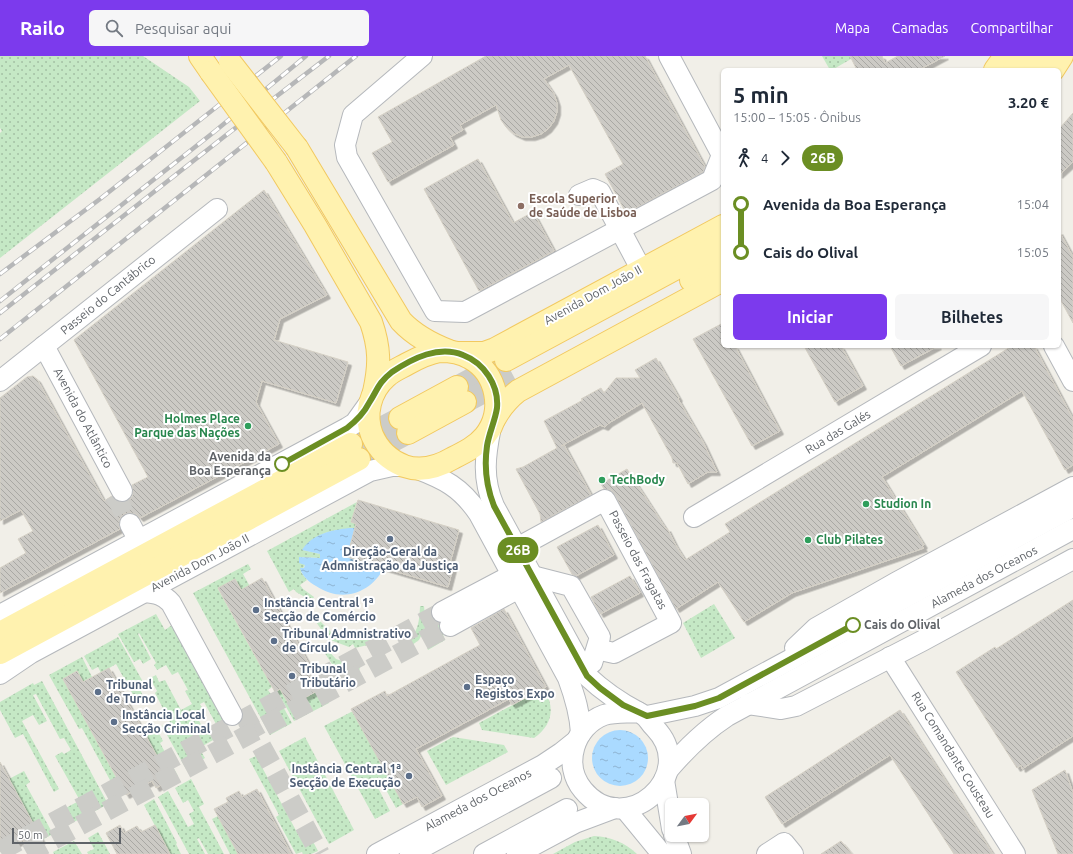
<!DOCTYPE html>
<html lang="pt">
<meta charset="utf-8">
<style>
body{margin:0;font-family:Ubuntu,sans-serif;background:#f6f6f7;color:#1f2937;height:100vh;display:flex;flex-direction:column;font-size:15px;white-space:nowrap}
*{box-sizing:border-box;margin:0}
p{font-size:13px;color:#747a83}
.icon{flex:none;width:22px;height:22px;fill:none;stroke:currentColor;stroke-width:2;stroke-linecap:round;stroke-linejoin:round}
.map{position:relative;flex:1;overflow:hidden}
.side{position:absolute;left:721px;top:12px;width:340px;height:280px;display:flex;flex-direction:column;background:#fff;border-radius:6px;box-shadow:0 1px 3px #0004}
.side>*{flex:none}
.badge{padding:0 8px;border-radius:13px;font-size:14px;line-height:26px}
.needle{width:26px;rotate:58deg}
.tools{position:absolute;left:665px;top:742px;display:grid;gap:8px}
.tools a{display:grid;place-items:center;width:44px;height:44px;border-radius:6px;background:#fff;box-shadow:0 1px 3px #0004;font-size:20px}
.scale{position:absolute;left:12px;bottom:10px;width:109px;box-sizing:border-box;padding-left:4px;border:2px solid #5f6368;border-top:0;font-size:11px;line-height:14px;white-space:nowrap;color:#5f6368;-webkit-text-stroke:3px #fff;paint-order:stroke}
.map>.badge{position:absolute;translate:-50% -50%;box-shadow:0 0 0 2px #fff}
.legs{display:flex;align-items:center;gap:6px;height:44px;padding:0 12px;font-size:13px}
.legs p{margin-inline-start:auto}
.headline{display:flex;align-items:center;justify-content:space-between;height:68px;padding:0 12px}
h1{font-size:22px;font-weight:700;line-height:30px}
.primary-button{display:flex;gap:8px;margin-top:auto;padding:8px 12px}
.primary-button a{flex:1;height:46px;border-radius:6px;background:#7c3aed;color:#fff;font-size:16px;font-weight:700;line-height:46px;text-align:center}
.primary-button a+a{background:#f6f6f7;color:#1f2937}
ul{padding:0 12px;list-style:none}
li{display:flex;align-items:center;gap:14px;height:48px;font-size:15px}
li i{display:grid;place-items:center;width:6px;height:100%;margin:0 5px;background:currentColor}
li i::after{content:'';width:10px;height:10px;margin:-5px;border:3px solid;border-radius:50%;background:#fff}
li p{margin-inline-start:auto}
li:first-child i{background:linear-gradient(#0000 50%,currentColor 0)}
li:last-child i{background:linear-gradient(currentColor 50%,#0000 0)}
header{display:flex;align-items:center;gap:24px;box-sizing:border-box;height:56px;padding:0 20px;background:#7c3aed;color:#fff}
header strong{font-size:19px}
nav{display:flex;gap:22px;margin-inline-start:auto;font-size:14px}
.search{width:280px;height:36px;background:#f6f6f7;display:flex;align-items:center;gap:10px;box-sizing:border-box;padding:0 14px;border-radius:6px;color:#747a83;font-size:15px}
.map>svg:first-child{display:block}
.grass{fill:url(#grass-dots)}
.water{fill:url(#water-ripples)}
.building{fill:url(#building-back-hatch);stroke:#d6d1c6;filter:url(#shadow)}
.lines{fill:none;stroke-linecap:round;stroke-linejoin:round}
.minor-tunnel{stroke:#ccccc8;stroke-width:20;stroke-dasharray:20 10;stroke-linecap:butt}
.major-tunnel{stroke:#ccccc8;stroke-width:22;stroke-dasharray:22 11;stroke-linecap:butt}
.minor-casing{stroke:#b5b8bc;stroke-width:22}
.major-casing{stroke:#f2c960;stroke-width:24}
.minor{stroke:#fff;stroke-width:20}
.major{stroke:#fff2af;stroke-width:22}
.rail-casing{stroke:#b6b7b8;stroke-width:4.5}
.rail{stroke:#fff;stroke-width:3;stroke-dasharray:9;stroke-linecap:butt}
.major-bridge-casing{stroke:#f2c960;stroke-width:24;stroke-linecap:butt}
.major-bridge{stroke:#fff2af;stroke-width:22}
.line-1-casing{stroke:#fff;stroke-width:9}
.line-1{stroke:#6b8e23;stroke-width:6}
.education-dot{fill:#8d6e63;stroke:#fff;stroke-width:1.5}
.leisure-dot{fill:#2e9e5b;stroke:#fff;stroke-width:1.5}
.stop-1-dot{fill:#fff;stroke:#6b8e23;stroke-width:2}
.service-dot{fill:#5c6f8a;stroke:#fff;stroke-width:1.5}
.labels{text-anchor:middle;stroke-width:4;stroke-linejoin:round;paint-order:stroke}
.education-label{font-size:12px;font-weight:bold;fill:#785e54;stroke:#fff;text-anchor:start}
.street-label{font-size:12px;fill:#5f6368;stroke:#fff}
.leisure-label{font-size:12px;font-weight:bold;fill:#27864d;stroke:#fff;text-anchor:start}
.stop-label{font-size:12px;font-weight:bold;fill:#5f6368;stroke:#fff;text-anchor:end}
.service-label{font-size:12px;font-weight:bold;fill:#4e5e75;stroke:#fff;text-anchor:start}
</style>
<header>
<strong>Railo</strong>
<div class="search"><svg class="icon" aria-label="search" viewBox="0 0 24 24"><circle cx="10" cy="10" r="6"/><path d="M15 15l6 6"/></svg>Pesquisar aqui</div>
<nav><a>Mapa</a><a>Camadas</a><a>Compartilhar</a></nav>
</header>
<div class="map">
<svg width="1073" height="798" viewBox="0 0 1073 798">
<defs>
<pattern id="grass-dots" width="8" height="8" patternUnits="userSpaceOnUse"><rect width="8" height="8" fill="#c5e8c5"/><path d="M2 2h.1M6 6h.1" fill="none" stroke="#a3c0a4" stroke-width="1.8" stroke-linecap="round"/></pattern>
<pattern id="water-ripples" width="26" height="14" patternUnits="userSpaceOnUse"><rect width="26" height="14" fill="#aadaff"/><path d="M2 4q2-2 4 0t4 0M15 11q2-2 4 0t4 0" fill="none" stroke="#8eb4d2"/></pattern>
<pattern id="building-back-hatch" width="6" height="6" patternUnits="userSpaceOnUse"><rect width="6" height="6" fill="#cccac5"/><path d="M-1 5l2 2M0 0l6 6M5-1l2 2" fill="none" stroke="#a9a8a4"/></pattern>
<filter id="shadow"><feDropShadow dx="3.5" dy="3.5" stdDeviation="0" flood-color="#0004"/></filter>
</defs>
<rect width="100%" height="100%" fill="#f1efe8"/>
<g class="grass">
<path d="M0,0H143L189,31L200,45L0,202V77L2,75L0,72Z"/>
<path d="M822,0H850L851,3L832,14H830Z"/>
<path d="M357,446L351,466L361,469L360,473C334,474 321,473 303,494L320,498V502L299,501V504L305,509L301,516L307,524L300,529L303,533L314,541L312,545L296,536L294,533L289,536L267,495Z"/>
<path d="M248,508L251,513L243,518L252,534L244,539L235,523L218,533L272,631L268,634L271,638L275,636L292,667L270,679L193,537Z"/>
<path d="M714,548L735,582L701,602L683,567Z"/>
<path d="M420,550H424L426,570L419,584L400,598L397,595C416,578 419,575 420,550Z"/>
<path d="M156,558L165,574L172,569L223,664L222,665L228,676L222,679L204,646L200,648L206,659L198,663L204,674L209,672L215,683L199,692L205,702L186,713L162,670L167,667L170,673L173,672L155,637L157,635L150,622L156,619L159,626L165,624L181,654L192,648L185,635L188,634L178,616L172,619L166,609L157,614L154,609L156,607L139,577L138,578L151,603L143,608L140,603L134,606L118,578Z"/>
<path d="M436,559L445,584L428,594L427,591L438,581L434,560Z"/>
<path d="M319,564L331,576L354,583L372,584V588L355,592L353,588L349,591L328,583L316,566Z"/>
<path d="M118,581L143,626L138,629L144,642L137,646L116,608L101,617L98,611L92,614L84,600Z"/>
<path d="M325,591L336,603L360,611L359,616L332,608L322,593Z"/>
<path d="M82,601L92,621L83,626L77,615L63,623L117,723L111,726L82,672L79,673L49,619Z"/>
<path d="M42,625L108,748L88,759L55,700L62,696L64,698L71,694L64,682L60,683L36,638L33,639L47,665L39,669L33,659L22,665L59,733L54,736L23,678L15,682L0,654V646L33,627L34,629Z"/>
<path d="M544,632C555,652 553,668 534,682L482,674L479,667Z"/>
<path d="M280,633L290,650L322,633L329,647L294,665L277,635Z"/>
<path d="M353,655L403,748L396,752L379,721L374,724L390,755L375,763L324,670Z"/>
<path d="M153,666L163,685L160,687L178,720L170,724L142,672Z"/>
<path d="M305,681L354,774L329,788L279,695Z"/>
<path d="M453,681L504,689L508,696L446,729L427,695Z"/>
<path d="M256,700L300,782L309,778L318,795L311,798H303L302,796L296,798L276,761L279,759L249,703Z"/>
<path d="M24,715L30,726L26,729L53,778L42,784L9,723Z"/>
<path d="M191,723L204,748L199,751L224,798H208L199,782L197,783L205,798H189L158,741L168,735L188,771L194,768L189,758L194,755L188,744L183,747L175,732Z"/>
<path d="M154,743L177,787L176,788L181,798H170L144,749Z"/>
<path d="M77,746L85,760L63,772L56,757Z"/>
<path d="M218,760L238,798H230L212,763Z"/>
<path d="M98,776L110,798H88L87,796L94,793L88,782Z"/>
<path d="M594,780C611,781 624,786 637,798H553L575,786Z"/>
<path d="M74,785L82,798H54L53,796Z"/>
</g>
<g class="water">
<path d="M349,472H358L354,477L347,501L384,512C370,538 341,547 316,530C309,526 302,520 300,512H304L305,509L299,507V501L320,502V498L302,494C312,478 332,474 349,472Z"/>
<circle cx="620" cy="702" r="28"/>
</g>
<g class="building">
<path d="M486,0H645L705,111L703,116L626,157L605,118L623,108L569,9L544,23L554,38L557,47V56L554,65L548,73L541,78L532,81H522L513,77L506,71L501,64L496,49L460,69L463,74L450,81L454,89L388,126L372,97L392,86L378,61Z"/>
<path d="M850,0H882L885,7L898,0H945L919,14H857Z"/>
<path d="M1073,57V106L1059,119V73Z"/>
<path d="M478,103L513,167L533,156L554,195L479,235L424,133Z"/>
<path d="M264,134L327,239L280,263L274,284L348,306L336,347L262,325L256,346L279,388L140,462L136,458L131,457L124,458L120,462L119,468L120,473L0,537V512L26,497L18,483L33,475L21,454L0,465V342L27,321L33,320L37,323L104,445L112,440L116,445L121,446L128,445L132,441L133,436L132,429L148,421L74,284Z"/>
<path d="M1059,175L1073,201V267L1059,241Z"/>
<path d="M723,267V290H735L780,375L752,390L693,283Z"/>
<path d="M804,290H841L863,330L835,346Z"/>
<path d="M890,290H938L901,310Z"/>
<path d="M1012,290H1034L1073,363V409L1065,414L1022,335L882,421L924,489L922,490L924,492L792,537L744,566L718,526L676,553L615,439L611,434L604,433L601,428L627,413L666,473L667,472L675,488L685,504L730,476L725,468Z"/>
<path d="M656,302L679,342L678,343L703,386L717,416H708L688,428L677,407H673L672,402L642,347L609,367L605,371L600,369L561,390L564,389L591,439L541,466L540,458L516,413L523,411L557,392L544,365L583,344L581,343L601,332L604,337L616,322H640L635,314Z"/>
<path d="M358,444L459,474L450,507L454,508L448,531L347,501L356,468L351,466Z"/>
<path d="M598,469L614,499L576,520L572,518L557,491Z"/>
<path d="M630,520L640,537L600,558L591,541Z"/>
<path d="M262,522L322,632L290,650L280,633L275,636L218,532L235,523L241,534Z"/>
<path d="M1073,544V680L1022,713L1021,709L1017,712L956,616L995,591L996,593Z"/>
<path d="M504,553L546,631L512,649L509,643L416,693L442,740L422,751L417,741L403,748L351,653L385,635L387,640L480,589L471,572Z"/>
<path d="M109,612L170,724L156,732L152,725L126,739L63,623L77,615L83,626Z"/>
<path d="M900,654L993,798H954L890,699L782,768L765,741Z"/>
<path d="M0,706L42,784L27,792L23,784L0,796Z"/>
<path d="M1065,714L1073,737V798H1058L1032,734Z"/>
<path d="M257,733L291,798H238L214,753L228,746L226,742L239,735L242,741Z"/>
<path d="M120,769L124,777L137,770L141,776L155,769L170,798H117L106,777Z"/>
<path d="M841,785L852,798H821Z"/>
</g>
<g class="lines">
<g class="minor-tunnel">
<path d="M115,439L130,468"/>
<path d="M247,664L320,798"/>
<path d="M0,795L442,556"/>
<path d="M27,798L450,570"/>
</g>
<g class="major-tunnel">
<path d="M457,331L506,304"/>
<path d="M465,346L514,320"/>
<path d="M351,388L400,362"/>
<path d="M359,403L408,377"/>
</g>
<defs>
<g id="minor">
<path d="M422,0L353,59L345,89L347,101L435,255L465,256L712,124L722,99L669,0"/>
<path d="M579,139L593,133L600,136L641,213"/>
<path d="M44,290L122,435"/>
<path d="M1054,290L1073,325"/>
<path d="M0,325L217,153"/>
<path d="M491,371C485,400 482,422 494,450L587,620C603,635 619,646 638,656"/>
<path d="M415,412C444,423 461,431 479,458L568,622C575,641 580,657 581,677"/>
<path d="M694,461L981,290"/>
<path d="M130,468L139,485"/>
<path d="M517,492L605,444L671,567L614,597L605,595"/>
<path d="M532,520L571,530L600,581L592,607"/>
<path d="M145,536C156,537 164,539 171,547L232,659"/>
<path d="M442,556L512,519"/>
<path d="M0,559L347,372L355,367L370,346"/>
<path d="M450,570L519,532"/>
<path d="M795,592L816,572L897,526L1073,431"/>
<path d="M890,601L1015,798"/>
<path d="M0,618L31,597L370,415L392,410H405"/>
<path d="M748,648L781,653L796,650L922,585L1073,503"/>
<path d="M638,656C649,661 647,664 655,672C700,719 625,785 583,734C562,709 574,670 604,659C615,656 627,657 638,656Z"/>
<path d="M647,660L695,650L719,642L1073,451"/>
<path d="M668,714C685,694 704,675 727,660L1073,473"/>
<path d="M664,724L672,773"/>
<path d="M625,753L662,798"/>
<path d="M674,779L681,798"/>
<path d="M377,798L543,709L561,697L576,685"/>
<path d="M410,798L551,722"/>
<path d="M484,798L567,753"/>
<path d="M517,798L575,767L615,752"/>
<path d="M767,798L784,787L793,798"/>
</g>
<g id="major">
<path d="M200,0L211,16"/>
<path d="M995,14L1005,0"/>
<path d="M1014,14L1023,0"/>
<path d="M1035,14L1044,0"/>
<path d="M1053,14L1062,0"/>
<path d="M297,92L401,265C415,280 431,288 449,295"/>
<path d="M276,106L315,169L371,266C380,292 380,309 374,336"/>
<path d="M691,224L723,207"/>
<path d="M440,295C451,295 460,296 470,302C497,317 505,355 485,380C477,390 465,396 453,402C438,411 421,416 404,410C389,404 378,393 372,379C364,359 370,335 386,321C392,315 400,312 407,308C418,302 428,297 440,295Z"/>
<path d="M460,297H484L495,293L723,170"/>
<path d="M506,304L723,187"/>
<path d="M400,362L457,331"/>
<path d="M495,362C501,351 508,343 518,335L723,224"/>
<path d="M408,377L465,346"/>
<path d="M0,577L351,388"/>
<path d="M0,597L359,403"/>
</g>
</defs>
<use href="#minor" class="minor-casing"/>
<use href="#major" class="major-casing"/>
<use href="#minor" class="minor"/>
<use href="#major" class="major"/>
<defs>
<g id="rail">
<path d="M0,218L100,143L281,0"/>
<path d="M0,245L214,76L306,0"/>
<path d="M0,257L225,80L329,0"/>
<path d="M0,283L356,0"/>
</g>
</defs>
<use href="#rail" class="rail-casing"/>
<use href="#rail" class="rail"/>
<defs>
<g id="major-bridge">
<path d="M230,6L297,92"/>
<path d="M211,16L276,106"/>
</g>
</defs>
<use href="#major-bridge" class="major-bridge-casing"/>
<use href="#major-bridge" class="major-bridge"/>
</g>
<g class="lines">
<defs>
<path id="line-1" d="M282,408L347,372C356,365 364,357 369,347C378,333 378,327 392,316C413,302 439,289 463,299C484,307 499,329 497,352C495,365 489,377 487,390C484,411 486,430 494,450L587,620L600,632L623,649L647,660L695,650L719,642L853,569"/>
</defs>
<use href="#line-1" class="line-1-casing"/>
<use href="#line-1" class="line-1"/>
</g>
<circle class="education-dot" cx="521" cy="150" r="4"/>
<g class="leisure-dot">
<circle cx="248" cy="370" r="4"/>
<circle cx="602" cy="424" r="4"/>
<circle cx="866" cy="448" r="4"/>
<circle cx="808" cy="484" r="4"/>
</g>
<g class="stop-1-dot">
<circle cx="282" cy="408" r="7"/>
<circle cx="853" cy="569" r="7"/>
</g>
<g class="service-dot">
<circle cx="390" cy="483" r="4"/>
<circle cx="256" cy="554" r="4"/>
<circle cx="274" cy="585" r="4"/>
<circle cx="292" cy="620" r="4"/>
<circle cx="467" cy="631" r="4"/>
<circle cx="98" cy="636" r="4"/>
<circle cx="114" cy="666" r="4"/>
<circle cx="409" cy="720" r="4"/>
</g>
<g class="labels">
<g class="education-label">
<text x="529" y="147">Escola Superior<tspan x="529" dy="14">de Saúde de Lisboa</tspan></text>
</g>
<g class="street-label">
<text transform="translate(108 239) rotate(-39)" y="4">Passeio do Cantábrico</text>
<text transform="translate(593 239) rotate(-29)" y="4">Avenida Dom João II</text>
<text transform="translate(83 362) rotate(62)" y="4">Avenida do Atlântico</text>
<text transform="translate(838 376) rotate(-31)" y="4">Rua das Galés</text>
<text transform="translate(638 504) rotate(62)" y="4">Passeio das Fragatas</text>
<text transform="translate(200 507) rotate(-28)" y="4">Avenida Dom João II</text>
<text transform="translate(984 521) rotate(-28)" y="4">Alameda dos Oceanos</text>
<text transform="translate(953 699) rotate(58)" y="4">Rua Comandante Cousteau</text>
<text transform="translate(478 744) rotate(-28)" y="4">Alameda dos Oceanos</text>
</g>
<g class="leisure-label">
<text x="240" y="367" text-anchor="end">Holmes Place<tspan x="240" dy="14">Parque das Nações</tspan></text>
<text x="610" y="428">TechBody</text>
<text x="874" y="452">Studion In</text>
<text x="816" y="488">Club Pilates</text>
</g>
<g class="stop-label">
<text x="271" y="405">Avenida da<tspan x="271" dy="14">Boa Esperança</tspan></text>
<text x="864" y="573" text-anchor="start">Cais do Olival</text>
</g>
<g class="service-label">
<text x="390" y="500" text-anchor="middle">Direção-Geral da<tspan x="390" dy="14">Admnistração da Justiça</tspan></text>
<text x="264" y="551">Instância Central 1ª<tspan x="264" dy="14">Secção de Comércio</tspan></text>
<text x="282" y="582">Tribunal Admnistrativo<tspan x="282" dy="14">de Círculo</tspan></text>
<text x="300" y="617">Tribunal<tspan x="300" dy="14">Tributário</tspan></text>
<text x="475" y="628">Espaço<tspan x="475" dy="14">Registos Expo</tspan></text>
<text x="106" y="633">Tribunal<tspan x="106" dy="14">de Turno</tspan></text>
<text x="122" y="663">Instância Local<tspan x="122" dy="14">Secção Criminal</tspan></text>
<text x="401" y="717" text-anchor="end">Instância Central 1ª<tspan x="401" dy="14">Secção de Execução</tspan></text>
</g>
</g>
</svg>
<div class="tools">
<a><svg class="needle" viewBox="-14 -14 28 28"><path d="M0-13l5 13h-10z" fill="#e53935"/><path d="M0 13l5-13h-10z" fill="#747a83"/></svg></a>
</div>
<div class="scale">50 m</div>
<b class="badge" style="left:518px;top:494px;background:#6b8e23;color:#fff">26B</b>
<section class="side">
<div class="headline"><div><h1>5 min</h1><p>15:00 – 15:05 · Ônibus</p></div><b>3.20 €</b></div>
<div class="legs"><svg class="icon" aria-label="walk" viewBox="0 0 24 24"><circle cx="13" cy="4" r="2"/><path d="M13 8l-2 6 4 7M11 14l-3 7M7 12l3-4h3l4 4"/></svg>4<svg class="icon" aria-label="forward" viewBox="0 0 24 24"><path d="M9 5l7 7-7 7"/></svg><b class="badge" style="background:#6b8e23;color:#fff">26B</b></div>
<ul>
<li><i style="color:#6b8e23"></i><b>Avenida da Boa Esperança</b><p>15:04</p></li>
<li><i style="color:#6b8e23"></i><b>Cais do Olival</b><p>15:05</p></li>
</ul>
<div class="primary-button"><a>Iniciar</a><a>Bilhetes</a></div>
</section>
</div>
